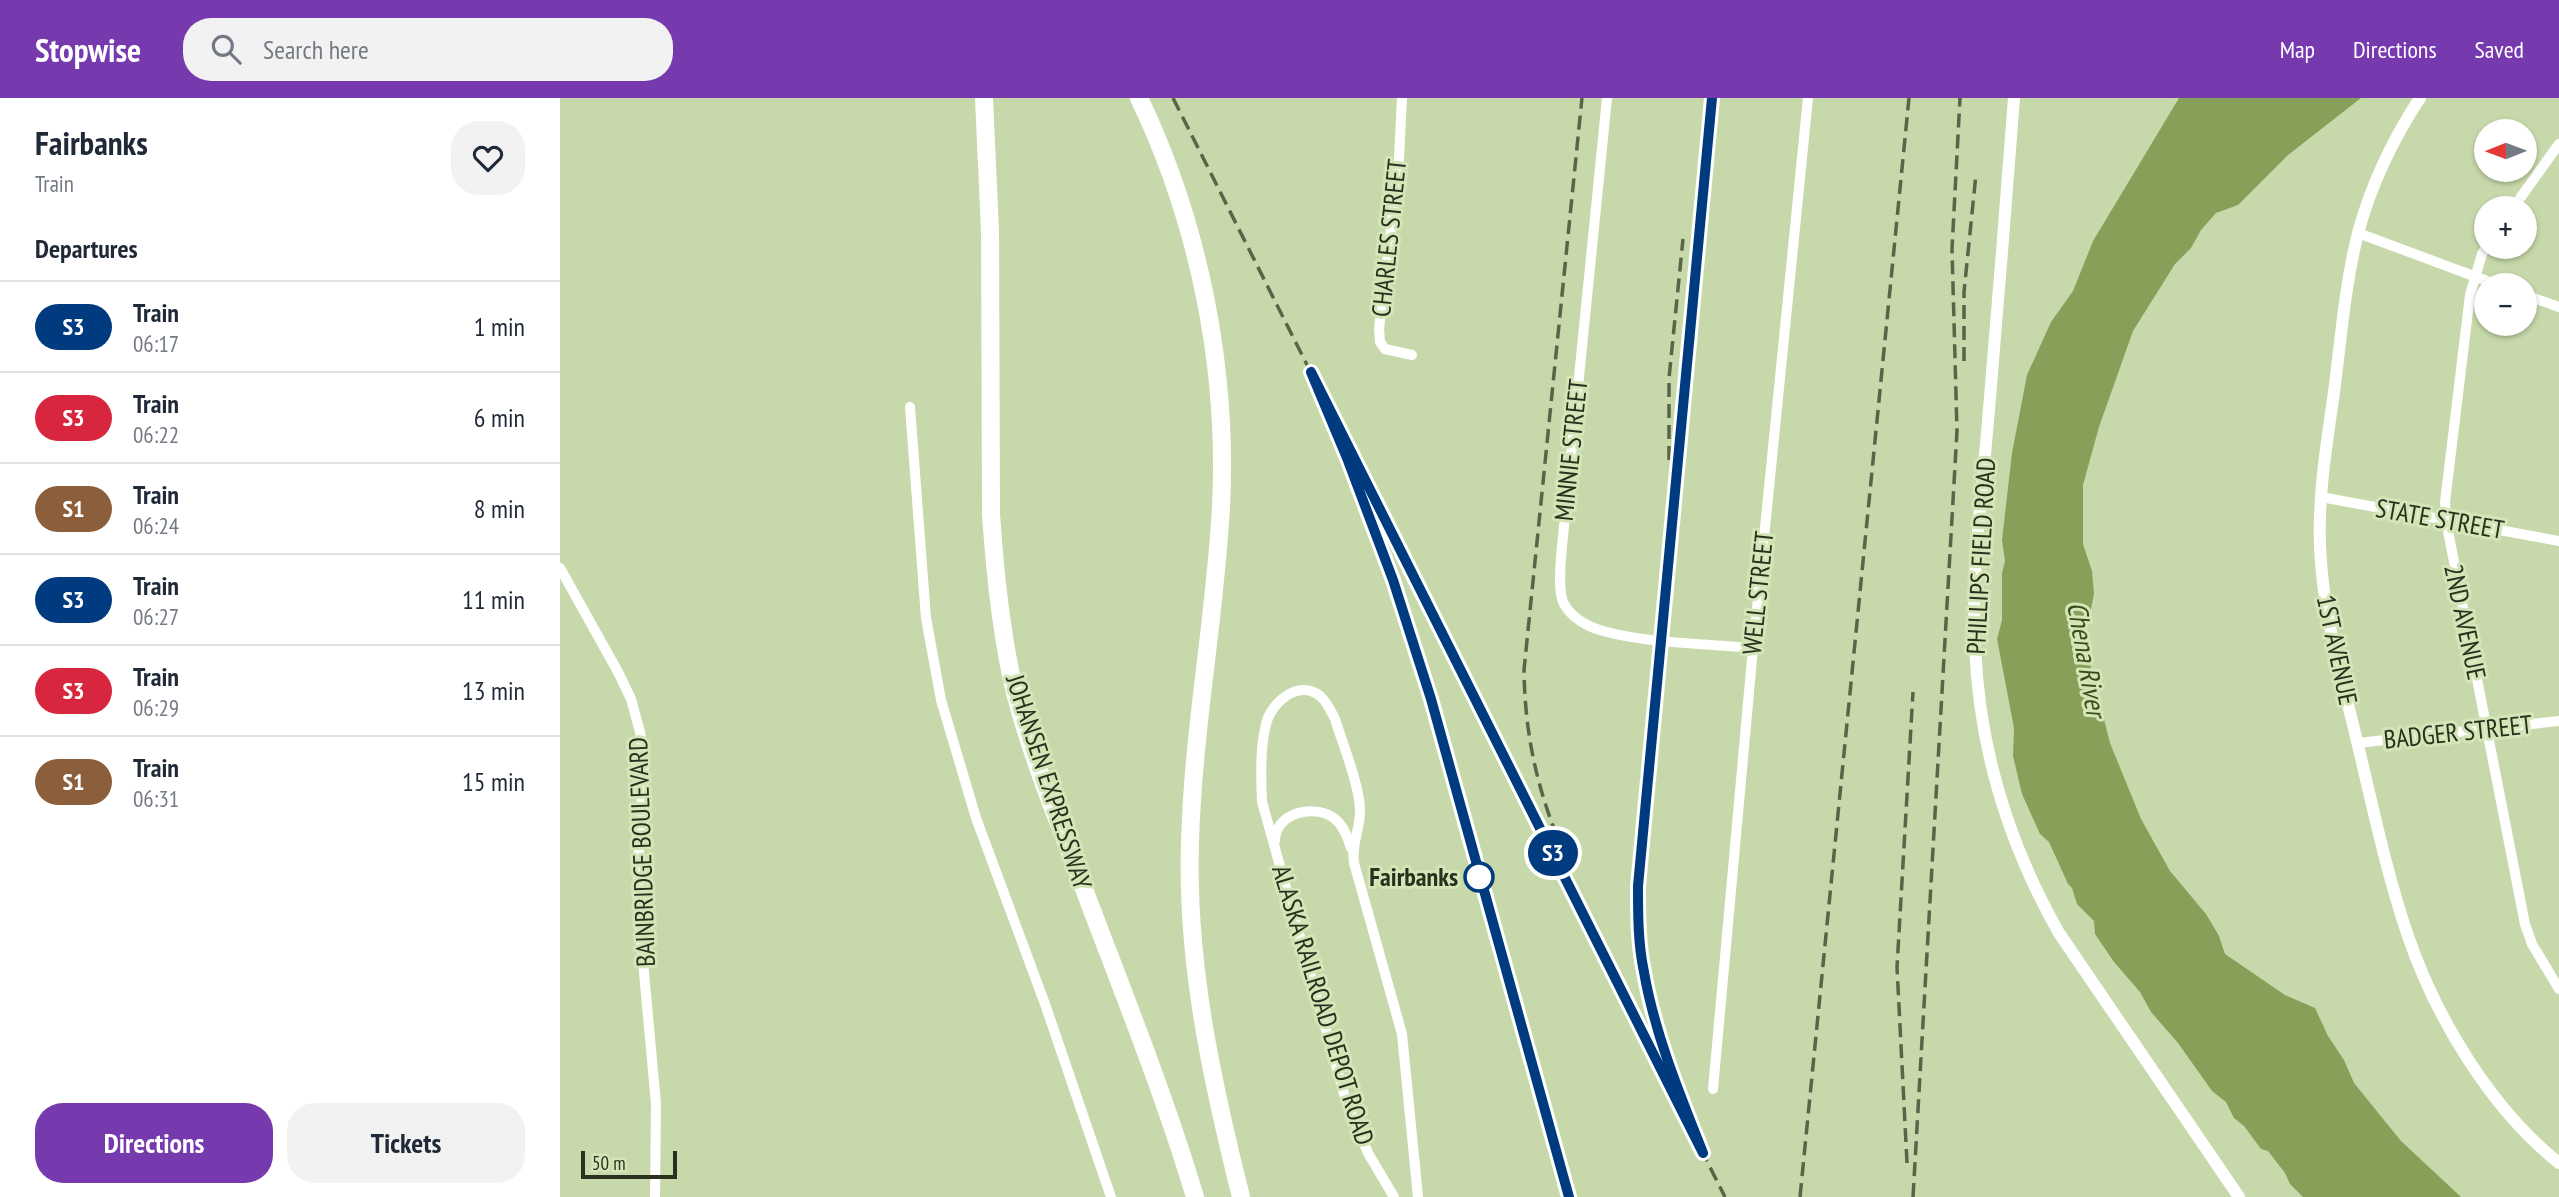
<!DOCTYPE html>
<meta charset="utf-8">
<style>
body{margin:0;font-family:"PT Sans Narrow",sans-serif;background:#f2f2f3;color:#1f2937;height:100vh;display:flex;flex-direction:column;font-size:26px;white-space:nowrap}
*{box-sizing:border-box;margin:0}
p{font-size:23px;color:#747a83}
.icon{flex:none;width:38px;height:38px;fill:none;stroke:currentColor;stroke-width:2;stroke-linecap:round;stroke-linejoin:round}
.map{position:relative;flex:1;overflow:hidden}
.details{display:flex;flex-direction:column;background:#fff;width:560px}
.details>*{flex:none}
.badge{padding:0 14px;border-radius:23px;font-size:24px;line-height:46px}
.needle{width:46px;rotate:269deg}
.tools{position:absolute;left:1914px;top:21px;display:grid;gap:14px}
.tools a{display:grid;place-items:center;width:63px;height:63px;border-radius:50%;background:#fff;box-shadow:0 2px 5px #0004;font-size:35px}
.scale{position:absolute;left:21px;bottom:18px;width:96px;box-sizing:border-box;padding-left:7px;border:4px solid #29301e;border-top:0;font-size:19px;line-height:24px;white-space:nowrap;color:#29301e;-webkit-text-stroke:5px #d4e6b7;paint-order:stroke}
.map>.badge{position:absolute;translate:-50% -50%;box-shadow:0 0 0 4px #fff}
h2{padding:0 35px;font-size:26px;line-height:63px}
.round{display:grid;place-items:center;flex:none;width:74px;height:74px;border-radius:28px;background:#f2f2f3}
.summary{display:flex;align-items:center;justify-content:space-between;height:119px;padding:0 35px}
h1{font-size:33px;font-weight:700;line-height:52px}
.button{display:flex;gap:14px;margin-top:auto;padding:14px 35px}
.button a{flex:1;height:80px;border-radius:28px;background:#7739ae;color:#fff;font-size:28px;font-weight:700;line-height:80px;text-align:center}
.button a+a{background:#f2f2f3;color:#1f2937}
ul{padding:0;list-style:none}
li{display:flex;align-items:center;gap:21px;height:91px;padding:0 35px;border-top:2px solid #e0e1e3}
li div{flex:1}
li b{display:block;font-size:26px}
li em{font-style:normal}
li .badge{min-width:77px;font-weight:700;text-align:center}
header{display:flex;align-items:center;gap:42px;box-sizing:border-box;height:98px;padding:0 35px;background:#7739ae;color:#fff}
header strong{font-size:33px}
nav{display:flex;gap:38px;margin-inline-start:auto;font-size:24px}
.search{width:490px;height:63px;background:#f2f2f3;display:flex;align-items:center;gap:18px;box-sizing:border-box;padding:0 24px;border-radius:28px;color:#747a83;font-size:26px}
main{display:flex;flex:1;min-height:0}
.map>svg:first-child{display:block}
.water{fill:#87a059}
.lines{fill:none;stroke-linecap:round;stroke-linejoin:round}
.minor{stroke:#fff;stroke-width:10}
.tertiary{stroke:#fff;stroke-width:12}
.trunk{stroke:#fff;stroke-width:18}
.rail{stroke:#596449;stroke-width:3.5;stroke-dasharray:14 7;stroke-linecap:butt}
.line-casing{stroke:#fff;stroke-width:16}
.line{stroke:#003b80;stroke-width:10}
.stop-dot{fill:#fff;stroke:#003b80;stroke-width:3.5}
.labels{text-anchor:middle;stroke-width:6;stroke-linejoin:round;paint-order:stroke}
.street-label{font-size:26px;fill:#29301e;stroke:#d4e6b7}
.stop-label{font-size:26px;font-weight:bold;fill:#29301e;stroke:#d4e6b7;text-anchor:end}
.water-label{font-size:28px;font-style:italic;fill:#3b4c17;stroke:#d4e6b7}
</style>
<header>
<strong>Stopwise</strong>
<div class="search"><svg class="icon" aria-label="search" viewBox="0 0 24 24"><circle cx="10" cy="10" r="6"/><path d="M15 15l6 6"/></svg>Search here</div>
<nav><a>Map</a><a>Directions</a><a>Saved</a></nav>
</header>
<main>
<section class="details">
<div class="summary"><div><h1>Fairbanks</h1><p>Train</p></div><a class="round"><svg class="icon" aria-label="heart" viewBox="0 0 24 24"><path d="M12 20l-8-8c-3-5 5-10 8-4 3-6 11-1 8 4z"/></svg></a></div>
<h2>Departures</h2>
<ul>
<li><span class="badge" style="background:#003b80;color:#fff">S3</span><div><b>Train</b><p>06:17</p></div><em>1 min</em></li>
<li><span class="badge" style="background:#d7263d;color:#fff">S3</span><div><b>Train</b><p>06:22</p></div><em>6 min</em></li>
<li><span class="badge" style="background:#8b5e3c;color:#fff">S1</span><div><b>Train</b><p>06:24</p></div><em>8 min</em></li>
<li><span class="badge" style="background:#003b80;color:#fff">S3</span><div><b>Train</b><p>06:27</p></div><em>11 min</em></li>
<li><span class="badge" style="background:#d7263d;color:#fff">S3</span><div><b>Train</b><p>06:29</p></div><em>13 min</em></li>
<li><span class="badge" style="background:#8b5e3c;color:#fff">S1</span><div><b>Train</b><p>06:31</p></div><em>15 min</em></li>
</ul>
<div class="button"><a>Directions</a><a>Tickets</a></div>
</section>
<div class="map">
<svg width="1999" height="1099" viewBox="0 0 1999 1099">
<rect width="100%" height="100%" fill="#c7d9aa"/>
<path class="water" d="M1619,0H1801L1728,57L1678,107L1656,115L1641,132L1631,150L1615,166L1573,233L1539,329L1523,387V446L1532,473L1534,496L1529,521L1522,535L1550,645L1581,721L1610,773L1646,816L1659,838L1665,856L1725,897L1755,910L1768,938L1784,962L1794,985L1841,1043L1901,1099H1743L1730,1086L1725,1075L1708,1053L1701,1051L1684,1028L1674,1020L1666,1004L1652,993L1618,945L1591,914L1580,894L1554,864L1535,836L1534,823L1517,806L1512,790L1508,786L1489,744L1480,736L1462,696L1453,658L1454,630L1437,541L1442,522V475L1445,463L1442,442L1452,355L1467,277L1491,224L1513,193L1533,143Z"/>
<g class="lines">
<g class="minor">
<path d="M842,0L839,61L819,231L820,244L825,251L852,257"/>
<path d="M1047,0L1002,448C1001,463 997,493 1004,506C1012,520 1028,529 1043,533C1086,545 1147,546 1193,550"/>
<path d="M1953,110L1999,46"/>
<path d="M1798,135L1938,187"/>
<path d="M1927,148L1922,156L1910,197L1885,404L1886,423L1965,826L1972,846L1999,891"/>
<path d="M1965,197L1999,209"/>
<path d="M350,309L366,520L381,602L416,720L485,906L551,1099"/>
<path d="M1761,399L1999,443"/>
<path d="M0,470L58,574L71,601L80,634L84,664L78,768L79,820L96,1006L95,1099"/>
<path d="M1798,645L1999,623"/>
<path d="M715,743C715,714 756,705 775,721C784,728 788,740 791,750"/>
<path d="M1153,991L1193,550L1248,0"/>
<path d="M834,1099L808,1055L786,1003L702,704C701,679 700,650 706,626C711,604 739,581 760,598C767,604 771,613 775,621C783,647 799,686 800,711C801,730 791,745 794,765L842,936L858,1099"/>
</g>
<g class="tertiary">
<path d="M1454,0C1446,104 1438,207 1429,311C1423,388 1411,472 1415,548C1419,650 1449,747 1499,835L1679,1099"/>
<path d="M1860,0C1833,41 1811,87 1798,135C1785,186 1781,241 1774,294C1767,344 1758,396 1760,447C1762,512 1781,576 1796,639C1812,705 1826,774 1848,838C1876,920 1931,1011 1999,1065"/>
</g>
<g class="trunk">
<path d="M424,0L430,133L431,416C435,476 441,537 455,595C471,656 495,716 518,775C558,882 602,989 635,1099"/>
<path d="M579,0C639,125 668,270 661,409C655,521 633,632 630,744C626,865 652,983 681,1099"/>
</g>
<g class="rail">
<path d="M613,0L1165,1099"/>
<path d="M1404,263V194L1416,76"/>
<path d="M1109,362V280L1123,141"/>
<path d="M795,381L833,482L871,601L1009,1099"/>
<path d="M1005,758C978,695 965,640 964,572L1022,0"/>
<path d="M1115,983L1083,874L1078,830V788L1152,0"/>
<path d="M1347,1065L1337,869L1353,594"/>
<path d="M1240,1099L1349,0"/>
<path d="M1353,1099L1397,333L1392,151L1400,0"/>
</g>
</g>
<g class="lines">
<defs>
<path id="line" d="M1009,1099L871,601L833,482L787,360L751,274L1143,1055C1120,997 1095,937 1084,874C1078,846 1078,817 1078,788L1152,0"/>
</defs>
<use href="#line" class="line-casing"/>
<use href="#line" class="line"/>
</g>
<circle class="stop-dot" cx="919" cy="779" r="14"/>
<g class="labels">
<g class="street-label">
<text transform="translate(829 140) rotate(-84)" y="9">CHARLES STREET</text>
<text transform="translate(1011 352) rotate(-84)" y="9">MINNIE STREET</text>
<text transform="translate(1880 421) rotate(10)" y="9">STATE STREET</text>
<text transform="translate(1421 458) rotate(-87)" y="9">PHILLIPS FIELD ROAD</text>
<text transform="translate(1198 495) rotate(-84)" y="9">WELL STREET</text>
<text transform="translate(1905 524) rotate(78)" y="9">2ND AVENUE</text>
<text transform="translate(1777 552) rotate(78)" y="9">1ST AVENUE</text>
<text transform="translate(1898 634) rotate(-6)" y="9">BADGER STREET</text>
<text transform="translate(489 684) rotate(72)" y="9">JOHANSEN EXPRESSWAY</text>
<text transform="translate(82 754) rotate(-92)" y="9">BAINBRIDGE BOULEVARD</text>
<text transform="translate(763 907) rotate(73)" y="9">ALASKA RAILROAD DEPOT ROAD</text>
</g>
<g class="stop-label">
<text x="898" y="788">Fairbanks</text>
</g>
<g class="water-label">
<text transform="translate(1527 561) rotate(80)" y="10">Chena River</text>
</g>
</g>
</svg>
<div class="tools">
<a><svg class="needle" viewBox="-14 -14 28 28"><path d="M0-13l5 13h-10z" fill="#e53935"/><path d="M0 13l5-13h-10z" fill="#747a83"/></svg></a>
<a>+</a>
<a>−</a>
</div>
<div class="scale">50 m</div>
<b class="badge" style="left:993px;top:755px;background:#003b80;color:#fff">S3</b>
</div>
</main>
